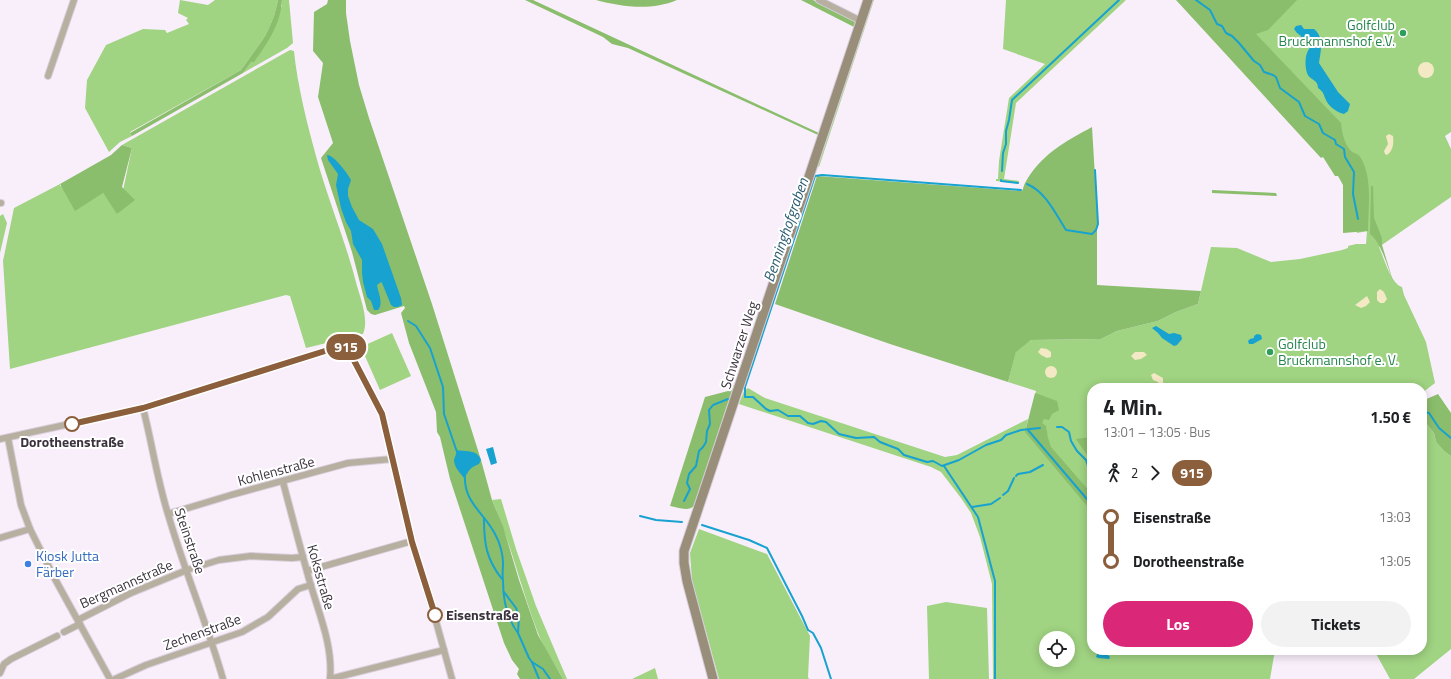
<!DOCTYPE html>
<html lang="de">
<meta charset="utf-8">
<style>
body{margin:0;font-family:"Titillium Web",sans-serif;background:#f2f2f2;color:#202124;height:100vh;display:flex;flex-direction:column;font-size:15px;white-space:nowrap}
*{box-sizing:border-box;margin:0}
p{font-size:13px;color:#757577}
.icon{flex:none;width:22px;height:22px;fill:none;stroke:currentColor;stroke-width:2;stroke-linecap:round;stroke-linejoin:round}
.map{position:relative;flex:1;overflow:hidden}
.side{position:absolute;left:1087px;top:383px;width:340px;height:272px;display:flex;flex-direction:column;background:#fff;border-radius:16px;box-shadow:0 2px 10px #0003}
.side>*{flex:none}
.badge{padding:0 8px;border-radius:13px;font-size:14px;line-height:26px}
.buttons{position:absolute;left:1039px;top:631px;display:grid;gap:8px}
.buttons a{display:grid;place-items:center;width:36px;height:36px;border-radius:50%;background:#fff;box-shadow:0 2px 10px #0003;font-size:20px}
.map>.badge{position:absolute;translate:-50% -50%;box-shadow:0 0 0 2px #fff}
.legs{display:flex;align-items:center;gap:6px;height:44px;padding:0 16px;font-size:13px}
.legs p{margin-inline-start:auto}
.headline{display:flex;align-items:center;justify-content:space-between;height:68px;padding:0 16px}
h1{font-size:22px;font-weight:700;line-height:30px}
.cta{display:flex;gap:8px;margin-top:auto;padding:8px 16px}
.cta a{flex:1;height:46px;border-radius:24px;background:#db2777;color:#fff;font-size:16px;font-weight:700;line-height:46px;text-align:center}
.cta a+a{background:#f2f2f2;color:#202124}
ul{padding:0 16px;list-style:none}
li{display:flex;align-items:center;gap:14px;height:44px;font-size:15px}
li i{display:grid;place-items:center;width:6px;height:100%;margin:0 5px;background:currentColor}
li i::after{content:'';width:10px;height:10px;margin:-5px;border:3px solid;border-radius:50%;background:#fff}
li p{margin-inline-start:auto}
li:first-child i{background:linear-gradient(#0000 50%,currentColor 0)}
li:last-child i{background:linear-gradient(currentColor 50%,#0000 0)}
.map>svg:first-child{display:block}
.green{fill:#a0d382;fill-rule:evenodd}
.forest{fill:#8bbe6c}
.sand{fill:#f3e9c4}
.water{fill:#17a2cf}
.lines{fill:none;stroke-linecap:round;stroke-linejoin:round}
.stream{stroke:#17a2cf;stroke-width:2}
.street-casing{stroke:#d7cdd9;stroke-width:8}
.secondary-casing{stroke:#d7cdd9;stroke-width:11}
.street{stroke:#b7afa0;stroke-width:6}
.secondary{stroke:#998e79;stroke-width:9}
.line-1-casing{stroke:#fff;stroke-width:9}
.line-1{stroke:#8b5e3c;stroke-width:6}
.leisure-dot{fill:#2e9e5b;stroke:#fff;stroke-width:1.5}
.stop-1-dot{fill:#fff;stroke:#8b5e3c;stroke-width:2}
.shop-dot{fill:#3f7fe0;stroke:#fff;stroke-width:1.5}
.labels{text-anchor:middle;stroke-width:4;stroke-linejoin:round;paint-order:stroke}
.leisure-label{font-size:14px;fill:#27864d;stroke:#fff;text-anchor:end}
.street-label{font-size:14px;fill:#3b323e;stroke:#fff}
.stop-label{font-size:14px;font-weight:bold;fill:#3b323e;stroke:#fff}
.shop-label{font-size:14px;fill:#366cbe;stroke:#fff;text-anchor:start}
.water-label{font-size:15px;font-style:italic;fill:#2c5d71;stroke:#fff}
</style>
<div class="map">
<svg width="1451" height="679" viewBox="0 0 1451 679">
<rect width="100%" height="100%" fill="#f9effb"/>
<g class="green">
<path d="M180,0L208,5L215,0H278L274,16L266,35L241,70L130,132L132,136L120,142L109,152L85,108L87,80L106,45L143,29L165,30L167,33L189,24L186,20L188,18L178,13Z"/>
<path d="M282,0H289L293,43L287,48L243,73L251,61L282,6Z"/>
<path d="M871,0H874L819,167L816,165Z"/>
<path d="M1006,0H1126L1016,103L1004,179L1019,181V183L996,181V179H998L999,161L1009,98L1045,64L1003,49Z"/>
<path d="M1222,0H1451V132L1445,136L1451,149V197L1379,247C1384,258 1391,284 1402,287L1404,295L1426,342L1435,383L1422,393V388H1092V650H1275L1270,679H993L992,584L980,537L971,513L961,498L941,472L931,467L739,404L744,391L748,388L765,398L945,457L957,455L1028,419L1026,428H1028L1036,391L1008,382L1016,351L1031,340L1101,339L1117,331L1158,321L1176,312L1198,304L1211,247L1237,248L1271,262L1300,259L1342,250L1348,248V246L1356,244H1366L1367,231L1357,233L1338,149ZM1046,638H1068V660H1046Z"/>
<path d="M290,50L294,51C297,83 307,124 316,156C328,200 346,242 357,286C361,300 369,320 363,334L306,348L290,296L286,295L10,369L3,261L14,208L60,184V186L103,193L118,214L132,148L122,145Z"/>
<path d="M3,214L7,223L0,253V216Z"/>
<path d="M392,333L411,376L380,390L361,347Z"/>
<path d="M1422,418L1434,433L1436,442L1444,451L1451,456V649L1414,679H1390L1374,650H1422Z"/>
<path d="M501,499L516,549L536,606L567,679H563C555,664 544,649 538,633C521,589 511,543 492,500Z"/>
<path d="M699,529L767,554L810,636L808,677L809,679H719L692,581L690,553Z"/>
<path d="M946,602L987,608L989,679H929L927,606Z"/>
<path d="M655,668L658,679H632Z"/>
</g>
<g class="forest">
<path d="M278,0H282C281,24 267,44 254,62H251L243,73L132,136L130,133L241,70L266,35L274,16Z"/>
<path d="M328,0H346V13L350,41L359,85L369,118L432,304L481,460L492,500L503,526L519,580L538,635L563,679H520L517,674L519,669L512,660L504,643L450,479L440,437L437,432L436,412L409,343L401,313L405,308L404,306L375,315L371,314L367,310L352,252L321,158L333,143L318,97L323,63L313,51L314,12L327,4Z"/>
<path d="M525,0H533L819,133L818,135L628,48L612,44L603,37Z"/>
<path d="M596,0H677C651,11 622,7 596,0Z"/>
<path d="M801,0H813L856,21L854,27Z"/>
<path d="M1176,0H1297L1268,30L1256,34L1341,123C1342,133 1344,143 1351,151C1355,154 1358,153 1361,158C1373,180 1368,208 1368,231L1343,233V185L1338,176H1335L1323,157L1321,158Z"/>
<path d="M1092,127L1097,210V285L1201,291L1198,304L1176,312L1158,321L1117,331L1101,339L1031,340L1016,352L1008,382L890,344L775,304L817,176L1022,191C1023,189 1024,185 1025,183C1040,155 1066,141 1092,127Z"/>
<path d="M122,145L132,148L122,187L135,200L117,214L103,193L75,211L60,184L111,155Z"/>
<path d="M1371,186H1373L1374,218L1382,238V245L1393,281C1388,268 1381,242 1370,234Z"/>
<path d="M1212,190L1276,193L1277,196L1212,193Z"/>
<path d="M732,385H734L694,506C688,512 677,507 670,506L705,397L728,391Z"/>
<path d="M1035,393L1057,401L1059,410L1052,414L1049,420L1044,419L1042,423L1046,426L1048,438L1051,447L1084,485L1092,495V514L1087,506L1025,432Z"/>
<path d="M1438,394L1451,413V456L1444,451L1436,442L1434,433L1422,418V401Z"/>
<path d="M1092,437V462L1076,439Z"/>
</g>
<g class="sand">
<circle cx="1426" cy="70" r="8"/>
<path d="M1389,134L1393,136C1394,144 1393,151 1387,155L1385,154L1384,151L1388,144L1386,136Z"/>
<path d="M1380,289L1384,292L1387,299L1384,303H1380L1377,300V292Z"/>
<path d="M1367,296L1370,302L1366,306L1361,308L1355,305Z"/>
<path d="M1041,348L1047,349L1051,352V357L1047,358L1041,355L1038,352Z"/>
<path d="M1135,352H1144L1147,355L1141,359L1135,360L1131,356Z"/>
<circle cx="1051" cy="372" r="6"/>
<path d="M1154,373L1163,378V385L1160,386L1158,382L1153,380L1151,375Z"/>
</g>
<g class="water">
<path d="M1301,25L1304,29H1314C1324,37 1321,51 1319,63L1338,92L1350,104L1348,111L1344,114C1337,112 1331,108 1327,102C1323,95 1325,93 1318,88C1318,79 1309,80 1307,73C1305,67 1305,58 1307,53C1309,48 1312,46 1313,41L1310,38L1303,41L1301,40V36L1297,33L1294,29L1296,26Z"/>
<path d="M327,155C334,155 348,174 351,180L348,189V196L352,207L359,220L373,229L382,244L401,298L402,305L398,307H394L391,305L382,283L381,282L377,285C378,293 384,303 378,310H374L371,301L367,297L363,282L362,273V260L353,244L351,231L346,222L341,208L336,185L338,174L328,160Z"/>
<path d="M1156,326L1169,334L1174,333L1181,335L1182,339L1177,345L1174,346L1162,338L1158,333L1152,328Z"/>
<path d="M1257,334L1261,335L1262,339L1253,344H1249L1248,341L1250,339L1254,338V336Z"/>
<path d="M493,447L497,463L491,465L486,449Z"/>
<path d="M456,450C466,452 477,449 481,460L479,464C469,468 470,470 464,478C460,473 454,467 454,460C455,456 457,454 456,450Z"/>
<path d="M1101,650L1104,651L1110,657L1109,659L1098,658L1096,657L1098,651Z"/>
</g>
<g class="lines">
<g class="stream">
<path d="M1196,0L1210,10L1217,24L1222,26L1226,33L1232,36L1239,43L1254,61L1260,65L1264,72L1273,75L1276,77L1280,88L1299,102L1305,116L1319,124L1323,133L1335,140L1336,144L1344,149L1345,157L1354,172L1353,194L1358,219"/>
<path d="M1002,171L1003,153L1006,144V131L1009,120L1012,100L1119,0"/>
<path d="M1001,180V181L1018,183"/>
<path d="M1027,184C1046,192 1055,213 1066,230L1092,234L1096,230L1098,224L1095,170"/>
<path d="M1021,190L822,175L815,176L745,387V397H753L766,409L770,411L778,410L788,416H800L808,423L813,424L821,421L826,422L839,434L856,438L874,437L880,442L898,449L904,455L927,462L933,461L942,466L959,460L986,445L1001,440L1006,435L1021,430L1040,428"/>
<path d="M408,321L416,326L430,348L443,387L444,414L457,452"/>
<path d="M1422,412L1429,413L1439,428L1451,438"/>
<path d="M1057,427H1062L1069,432L1071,441L1077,451L1086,460L1089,469L1092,473"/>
<path d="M1028,430L1092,505"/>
<path d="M944,466L978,517L995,581V679"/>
<path d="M465,475C463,503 486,514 496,536C500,543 503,555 503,563C503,569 502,575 503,581C503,600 506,617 518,633"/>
<path d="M1016,476L1018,474L1030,472L1043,465"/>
<path d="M1003,495L1008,491L1014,478"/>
<path d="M684,501L690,489L687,483L689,474L696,466L699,451L703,447L706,442L707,431L710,424L709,410L713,405L728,399"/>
<path d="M972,507L991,504L1000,498"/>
<path d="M640,516L656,520L682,522"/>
<path d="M484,518C484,543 486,559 502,579"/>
<path d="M702,525L749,540L767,548L802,616L808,630L813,633L821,648L831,679"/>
<path d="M504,592L516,608L519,616L518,633L529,658L532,662L543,669L550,679"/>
<path d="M532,662L539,679"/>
</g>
<defs>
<g id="street">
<path d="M819,0L861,21"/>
<path d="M48,76L74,0"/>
<path d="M0,203H1"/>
<path d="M143,408C152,443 157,479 168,514C184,570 207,623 223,679"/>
<path d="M8,438L21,505L30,529L55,579L110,679"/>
<path d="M0,439L143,408L341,346L347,347L382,414L412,541L432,607L452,679"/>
<path d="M283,482C292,516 301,551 311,586C320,616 333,647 330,679"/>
<path d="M168,514L231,495L348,463L392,459"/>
<path d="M0,538L30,529"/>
<path d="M307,571L412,541"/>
<path d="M78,620L131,593L187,570L219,560L251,556L292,558L303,557"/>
<path d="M64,632L80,624"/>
<path d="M0,673L4,664L11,659L57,636"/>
<path d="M115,679L146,665L242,632L268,617L298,589L311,585"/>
<path d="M330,679L444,650"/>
</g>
<path id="secondary" d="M713,679L687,581L684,563V551L868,0"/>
</defs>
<use href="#street" class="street-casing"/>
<use href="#secondary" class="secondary-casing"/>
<use href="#street" class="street"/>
<use href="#secondary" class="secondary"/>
</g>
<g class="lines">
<defs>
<path id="line-1" d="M72,424L143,408L341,346L347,347L382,414L412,542L435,615"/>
</defs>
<use href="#line-1" class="line-1-casing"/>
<use href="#line-1" class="line-1"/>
</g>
<g class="leisure-dot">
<circle cx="1403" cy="33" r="4"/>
<circle cx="1270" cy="352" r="4"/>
</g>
<g class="stop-1-dot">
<circle cx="72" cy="424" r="7"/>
<circle cx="435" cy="615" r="7"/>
</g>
<circle class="shop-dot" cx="28" cy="564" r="4"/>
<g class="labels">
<g class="leisure-label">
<text x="1395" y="30">Golfclub<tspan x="1395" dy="16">Bruckmannshof e.V.</tspan></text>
<text x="1278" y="349" text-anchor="start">Golfclub<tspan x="1278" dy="16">Bruckmannshof e. V.</tspan></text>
</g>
<g class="street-label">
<text transform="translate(739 345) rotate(-72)" y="5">Schwarzer Weg</text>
<text transform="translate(276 471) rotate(-15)" y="5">Kohlenstraße</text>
<text transform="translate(190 541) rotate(71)" y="5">Steinstraße</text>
<text transform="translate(321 577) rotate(74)" y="5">Koksstraße</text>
<text transform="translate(126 584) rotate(-24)" y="5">Bergmannstraße</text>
<text transform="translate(202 632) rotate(-20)" y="5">Zechenstraße</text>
</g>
<g class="stop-label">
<text x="72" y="447">Dorotheenstraße</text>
<text x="446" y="620" text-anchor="start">Eisenstraße</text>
</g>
<g class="shop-label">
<text x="36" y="561">Kiosk Jutta<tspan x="36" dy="16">Färber</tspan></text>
</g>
<g class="water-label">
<text transform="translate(786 230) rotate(-71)" y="5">Benninghofgraben</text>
</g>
</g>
</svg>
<div class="buttons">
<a><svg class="icon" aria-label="locate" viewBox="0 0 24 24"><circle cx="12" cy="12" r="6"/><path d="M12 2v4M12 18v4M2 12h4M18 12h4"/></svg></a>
</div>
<b class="badge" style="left:346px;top:347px;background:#8b5e3c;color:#fff">915</b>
<section class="side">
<div class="headline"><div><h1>4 Min.</h1><p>13:01 – 13:05 · Bus</p></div><b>1.50 €</b></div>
<div class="legs"><svg class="icon" aria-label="walk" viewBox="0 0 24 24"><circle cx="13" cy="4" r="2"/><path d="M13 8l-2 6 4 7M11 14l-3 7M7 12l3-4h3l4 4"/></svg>2<svg class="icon" aria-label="forward" viewBox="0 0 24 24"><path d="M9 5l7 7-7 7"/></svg><b class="badge" style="background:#8b5e3c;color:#fff">915</b></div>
<ul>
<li><i style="color:#8b5e3c"></i><b>Eisenstraße</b><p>13:03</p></li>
<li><i style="color:#8b5e3c"></i><b>Dorotheenstraße</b><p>13:05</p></li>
</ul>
<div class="cta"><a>Los</a><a>Tickets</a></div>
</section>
</div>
